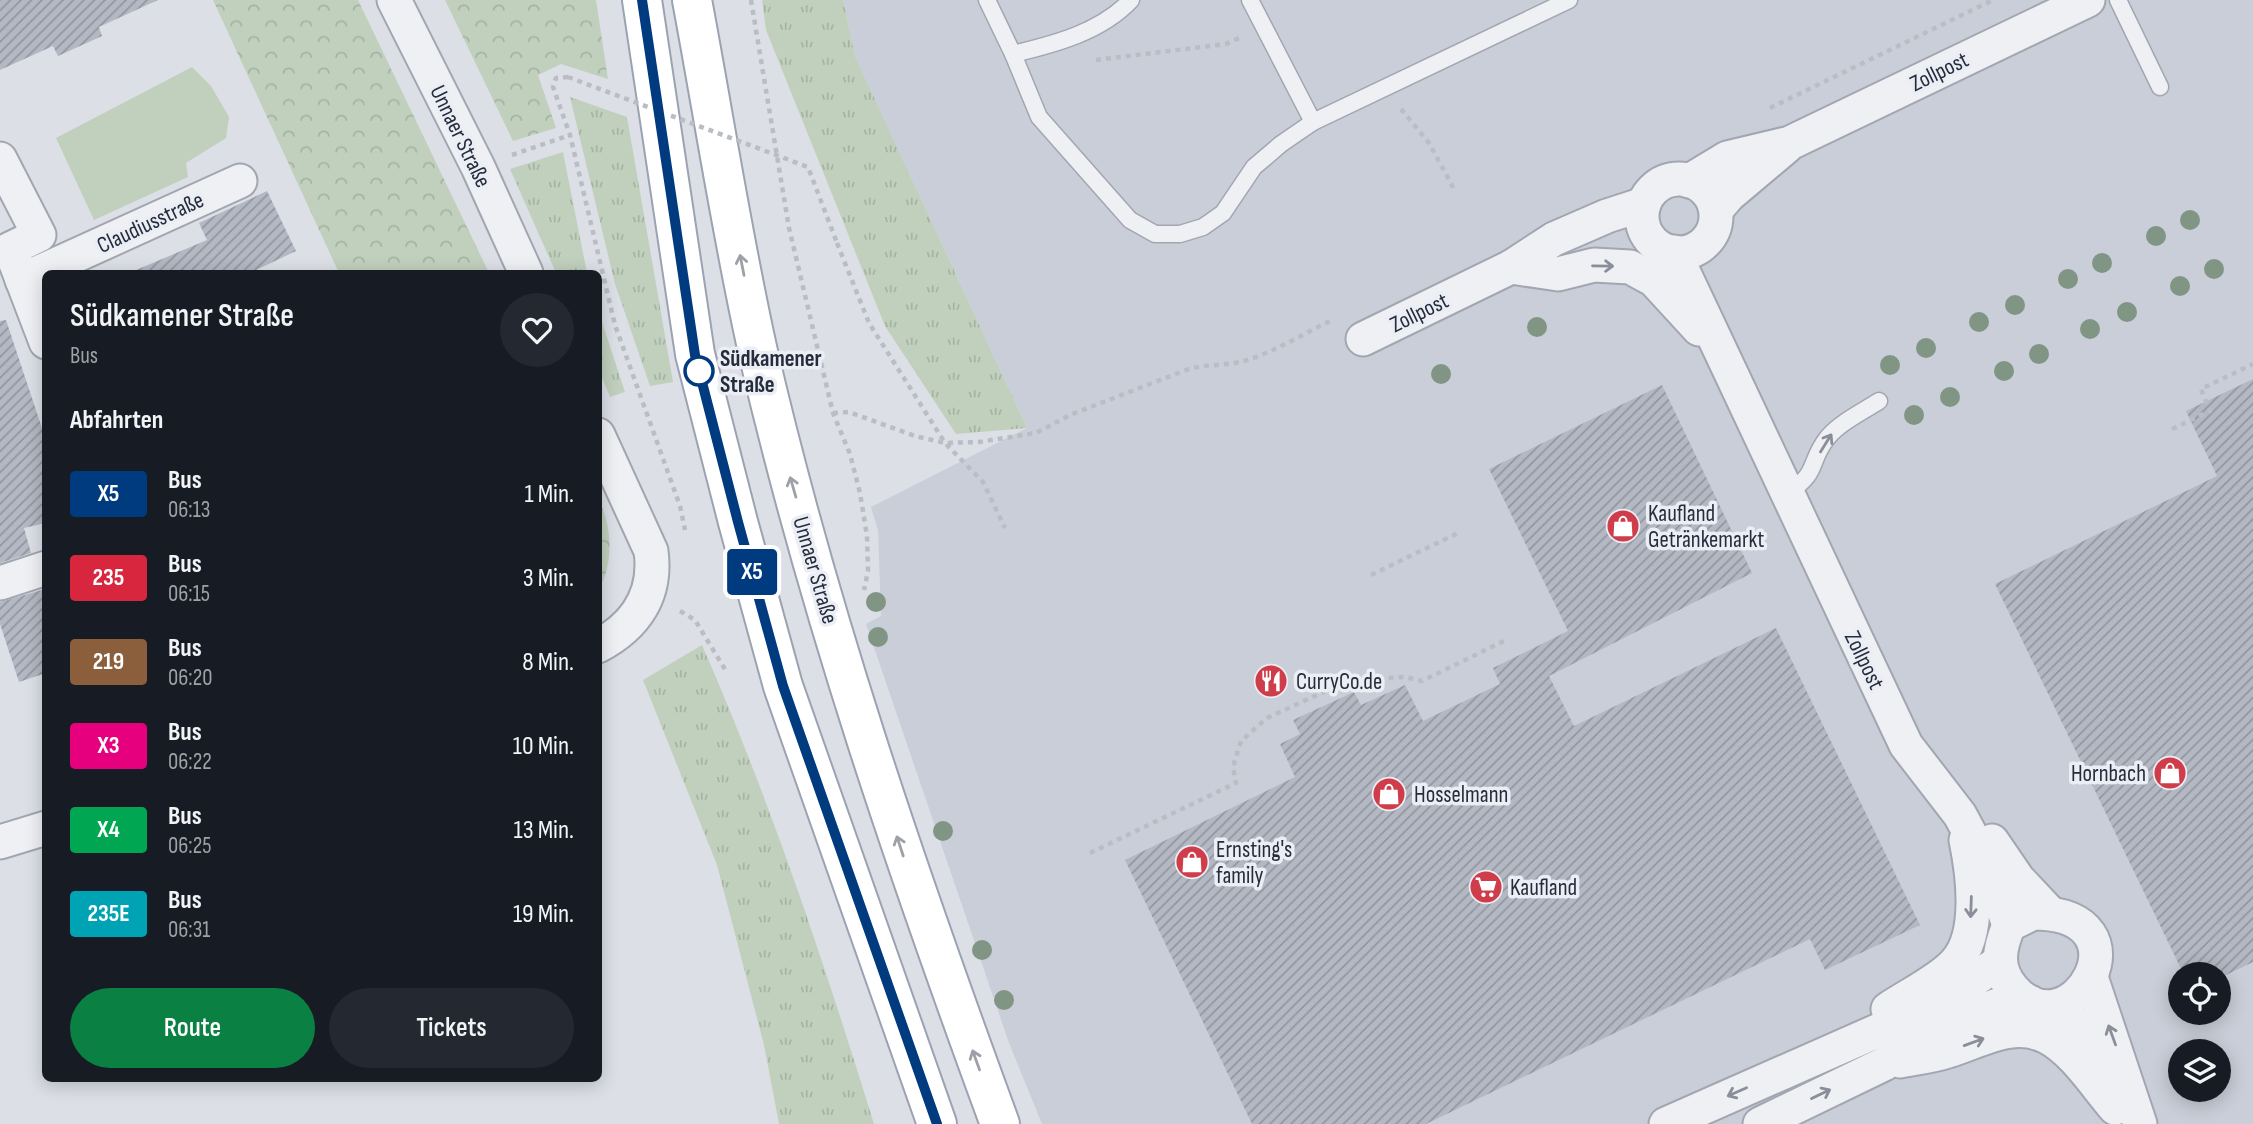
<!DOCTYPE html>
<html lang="de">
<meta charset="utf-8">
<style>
body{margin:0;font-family:"Sofia Sans Condensed",sans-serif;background:#242831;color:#f1f3f6;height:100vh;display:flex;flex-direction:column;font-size:26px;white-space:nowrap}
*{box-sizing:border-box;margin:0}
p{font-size:23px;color:#9ea1a6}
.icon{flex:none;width:38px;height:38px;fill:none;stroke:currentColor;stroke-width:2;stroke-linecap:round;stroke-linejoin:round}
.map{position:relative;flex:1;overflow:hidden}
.drawer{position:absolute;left:42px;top:270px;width:560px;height:812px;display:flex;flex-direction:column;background:#171b24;border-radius:10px;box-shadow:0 4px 18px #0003}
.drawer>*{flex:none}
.badge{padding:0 14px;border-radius:5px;font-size:24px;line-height:46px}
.fabs{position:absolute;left:2168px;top:962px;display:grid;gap:14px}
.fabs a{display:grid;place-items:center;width:63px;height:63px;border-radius:50%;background:#171b24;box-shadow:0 4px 18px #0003;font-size:35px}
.map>.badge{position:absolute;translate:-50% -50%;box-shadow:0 0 0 4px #fff}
h2{padding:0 28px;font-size:26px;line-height:63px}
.round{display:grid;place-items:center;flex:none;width:74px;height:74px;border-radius:37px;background:#242831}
.summary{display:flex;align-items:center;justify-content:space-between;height:119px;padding:0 28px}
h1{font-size:33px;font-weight:600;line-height:52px}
.cta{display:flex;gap:14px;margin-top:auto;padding:14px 28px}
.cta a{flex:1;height:80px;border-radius:42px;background:#0b8043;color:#fff;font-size:28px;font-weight:600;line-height:80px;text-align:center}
.cta a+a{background:#242831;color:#f1f3f6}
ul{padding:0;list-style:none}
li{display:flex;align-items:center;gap:21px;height:84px;padding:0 28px}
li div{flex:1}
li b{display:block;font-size:26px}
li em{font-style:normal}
li .badge{min-width:77px;font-weight:700;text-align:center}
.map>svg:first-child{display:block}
.built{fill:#caced8;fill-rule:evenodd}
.grass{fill:url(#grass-tufts)}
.forest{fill:url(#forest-crowns)}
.green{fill:#c0d0bd}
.building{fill:url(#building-hatch)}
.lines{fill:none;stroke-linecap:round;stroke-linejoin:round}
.service-casing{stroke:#a1a6b0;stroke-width:19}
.minor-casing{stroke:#a1a6b0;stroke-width:37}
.primary-casing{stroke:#9ba2b2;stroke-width:42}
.path{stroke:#babdc4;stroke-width:4.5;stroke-dasharray:5 5;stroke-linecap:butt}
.service{stroke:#eef0f4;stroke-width:16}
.minor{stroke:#eef0f4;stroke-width:33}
.primary{stroke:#fff;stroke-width:38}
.path-bridge{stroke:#babdc4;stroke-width:4.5;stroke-dasharray:5 5;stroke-linecap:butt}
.tree{fill:#819584}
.oneway{stroke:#9da0a7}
.oneway2{stroke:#8a8e98}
.line-casing{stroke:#fff;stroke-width:16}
.line{stroke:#003b80;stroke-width:10}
.stop-dot{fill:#fff;stroke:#003b80;stroke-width:3.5}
.labels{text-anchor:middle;stroke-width:7;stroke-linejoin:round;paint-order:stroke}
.street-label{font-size:23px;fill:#252c3c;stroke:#ebeef4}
.stop-label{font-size:23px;font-weight:bold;fill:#252c3c;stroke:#ebeef4;text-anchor:start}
.poi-label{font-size:23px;fill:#252c3c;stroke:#ebeef4;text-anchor:start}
</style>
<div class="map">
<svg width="2253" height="1124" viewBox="0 0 2253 1124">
<defs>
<pattern id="grass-tufts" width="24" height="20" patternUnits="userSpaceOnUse" patternTransform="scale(1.75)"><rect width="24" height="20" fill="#c0d0bd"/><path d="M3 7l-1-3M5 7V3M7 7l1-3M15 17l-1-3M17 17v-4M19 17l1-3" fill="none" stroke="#a5b3a3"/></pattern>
<pattern id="forest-crowns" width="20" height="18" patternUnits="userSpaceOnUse" patternTransform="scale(1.75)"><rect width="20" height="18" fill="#c0d0bd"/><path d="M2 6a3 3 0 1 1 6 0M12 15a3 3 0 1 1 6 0" fill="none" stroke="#a5b3a3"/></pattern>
<pattern id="building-hatch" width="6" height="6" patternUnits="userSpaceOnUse" patternTransform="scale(1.75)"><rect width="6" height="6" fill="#b3b8c3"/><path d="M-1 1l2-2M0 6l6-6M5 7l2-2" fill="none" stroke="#9196a0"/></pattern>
</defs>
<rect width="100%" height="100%" fill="#dcdfe6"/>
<path class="built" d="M843,0H2253V1124H1042L1009,1043L866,624L881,616L878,530L871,507L1027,428L855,56ZM2180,975H2219V1013H2180ZM2180,1052H2219V1090H2180Z"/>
<g class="grass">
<path d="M762,0H843L855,56L1027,428L956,434L885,326L766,30Z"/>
<path d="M570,97L627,117L673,382L650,386L615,284Z"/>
<path d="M563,152L587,273H556L510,169Z"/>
<path d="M599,313L625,392L610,397L599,370Z"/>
<path d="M702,645C770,800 824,962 874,1124H779L764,1045L717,865L643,680Z"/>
</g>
<g class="forest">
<path d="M213,0H358L489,273H339Z"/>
<path d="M445,0H596L608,79L561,64L538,75L556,128L513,141Z"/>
<path d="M599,500C612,527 614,562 599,589Z"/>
</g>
<path class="green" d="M192,67L211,86L229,117L226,138L186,163L188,177L94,220L56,138Z"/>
<g class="building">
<path d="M0,0H158L99,27L102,36L58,56L53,46L0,70Z"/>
<path d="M267,191L296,251L250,273H129L207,240L199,223Z"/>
<path d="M6,320L46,440V523L24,528L31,553L0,563V321Z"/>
<path d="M2253,379V962L2226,975H2184L1995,584L2217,476L2186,411Z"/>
<path d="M1662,385L1752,573L1549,676L1574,726L1776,628L1920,925L1825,970L1810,939L1426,1124H1252L1125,860L1295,777L1280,744L1300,734L1293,720L1354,692L1361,705L1405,685L1423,721L1500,684L1493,668L1568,631L1489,469Z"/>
<path d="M42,590L46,601V673L19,682L0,624V602Z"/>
</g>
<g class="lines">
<defs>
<g id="service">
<path d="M987,0L1013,54C1055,44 1101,32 1131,0"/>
<path d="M1250,0L1313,122L1569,0"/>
<path d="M2118,0L2160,87"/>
<path d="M1013,54L1039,117L1130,220L1155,234H1180L1203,227L1223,213L1254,167L1281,144L1313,122"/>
<path d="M1786,494C1821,472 1807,463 1828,437C1841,422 1862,412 1879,401"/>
</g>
<g id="minor">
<path d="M394,0L478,167L526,273"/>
<path d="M0,159L39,235L10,249"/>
<circle cx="1679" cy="216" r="37"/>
<path d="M1689,181L1727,158L1790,143L2088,0"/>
<path d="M1716,210L1729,195L1786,147"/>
<path d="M1674,252L1906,745L1960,815L1990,871L2009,925"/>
<path d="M15,261L46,342"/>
<path d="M1511,267L1558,274L1594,265L1630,267L1654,280L1699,329"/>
<path d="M22,280L240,181"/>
<path d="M1363,339L1511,267L1554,239L1607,216L1644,204"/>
<path d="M598,435L651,551C657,595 636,626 598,646"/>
<path d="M0,583L46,568"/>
<path d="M1992,841L2018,879L2050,913"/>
<path d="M0,842L46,828"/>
<path d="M2033,913C2155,913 2071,1056 2013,989C1995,968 1999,949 2009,925Z"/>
<path d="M2092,980L2140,1124"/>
<path d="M2060,1006L2090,1042L2106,1084"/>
<path d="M1888,1009C1907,996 1942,979 1956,962C1981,934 1973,874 1966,840"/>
<path d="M1900,1061C1916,1058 1933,1056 1948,1051C1981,1041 2013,1020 2047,1037C2074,1051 2096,1086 2115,1108"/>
<path d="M1666,1124L1943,1002L1999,962"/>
<path d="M1760,1124L1884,1064L1913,1042L1954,1021L1995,1006L2030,1002"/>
</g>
<g id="primary">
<path d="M642,0L695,354L738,522L783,686L937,1124"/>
<path d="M692,0C714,117 732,236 758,352C819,615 907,871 1000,1124"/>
</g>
</defs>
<use href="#service" class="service-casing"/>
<use href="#minor" class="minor-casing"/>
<use href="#primary" class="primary-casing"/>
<g class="path">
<path d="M751,0L789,228L833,413L850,454L860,493L867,536L868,571L864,590"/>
<path d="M1096,60L1226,44L1239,38"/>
<path d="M568,77L556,78L553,87L570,135L615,325L680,506L685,530"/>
<path d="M1770,108L1993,0"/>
<path d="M1401,109L1429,143L1454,189"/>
<path d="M512,155L570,135"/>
<path d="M837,243L869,323L945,443L983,482L1005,528"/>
<path d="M833,413L849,412L915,436L945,443L979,442L1036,433L1070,415L1186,370C1204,364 1222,366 1240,362C1271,354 1301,335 1330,321"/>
<path d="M2172,429L2210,411L2201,389L2253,364"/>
<path d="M1371,575L1458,533"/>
<path d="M680,611L695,620L726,671"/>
<path d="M1090,853L1236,783L1233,767L1241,741L1267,718L1350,680L1405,677L1422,681L1508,639"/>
</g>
<use href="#service" class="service"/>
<use href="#minor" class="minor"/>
<use href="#primary" class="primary"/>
<path class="path-bridge" d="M568,77L808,167L837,243"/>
</g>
<g class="tree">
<circle cx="2190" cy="220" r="10"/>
<circle cx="2156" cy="236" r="10"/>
<circle cx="2102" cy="263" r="10"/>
<circle cx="2214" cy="269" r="10"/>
<circle cx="2068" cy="279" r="10"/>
<circle cx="2180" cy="286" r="10"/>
<circle cx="2015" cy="305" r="10"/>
<circle cx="2127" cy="312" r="10"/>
<circle cx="1979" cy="322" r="10"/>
<circle cx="1537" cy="327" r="10"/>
<circle cx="2090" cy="329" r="10"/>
<circle cx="1926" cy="348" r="10"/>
<circle cx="2039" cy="354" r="10"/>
<circle cx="1890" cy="365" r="10"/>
<circle cx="2004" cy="371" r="10"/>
<circle cx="1441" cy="374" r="10"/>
<circle cx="1950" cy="397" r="10"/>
<circle cx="1914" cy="415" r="10"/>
<circle cx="876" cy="602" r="10"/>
<circle cx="878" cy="637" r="10"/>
<circle cx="943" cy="831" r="10"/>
<circle cx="982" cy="950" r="10"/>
<circle cx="1004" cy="1000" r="10"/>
</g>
<defs><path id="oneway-shaft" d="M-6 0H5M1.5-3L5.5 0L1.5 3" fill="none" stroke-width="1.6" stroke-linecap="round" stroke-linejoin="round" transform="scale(1.75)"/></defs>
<g class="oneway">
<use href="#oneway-shaft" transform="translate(742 265) rotate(-101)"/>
<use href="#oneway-shaft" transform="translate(793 487) rotate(-106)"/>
<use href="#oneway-shaft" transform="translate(900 846) rotate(-108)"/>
<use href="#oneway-shaft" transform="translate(976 1060) rotate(-110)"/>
</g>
<g class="oneway2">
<use href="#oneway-shaft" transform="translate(1603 266) rotate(1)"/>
<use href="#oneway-shaft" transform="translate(1826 443) rotate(-58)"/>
<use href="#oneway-shaft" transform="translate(1971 907) rotate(92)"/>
<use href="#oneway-shaft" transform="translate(2112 1035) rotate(-110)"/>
<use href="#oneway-shaft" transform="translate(1974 1042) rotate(-20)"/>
<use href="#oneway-shaft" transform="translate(1737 1092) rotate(156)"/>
<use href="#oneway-shaft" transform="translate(1821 1094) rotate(-26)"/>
</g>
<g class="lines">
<defs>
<path id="line" d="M642,0L695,355L738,522L783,686L937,1124"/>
</defs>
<use href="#line" class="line-casing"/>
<use href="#line" class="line"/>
</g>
<defs>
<symbol id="shop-disc" viewBox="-11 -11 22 22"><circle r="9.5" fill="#ce3d49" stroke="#ebeef4"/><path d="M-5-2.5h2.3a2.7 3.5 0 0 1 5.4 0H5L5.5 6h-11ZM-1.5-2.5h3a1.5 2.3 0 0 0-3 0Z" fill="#fff"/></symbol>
<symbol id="restaurant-disc" viewBox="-11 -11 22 22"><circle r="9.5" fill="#ce3d49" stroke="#ebeef4"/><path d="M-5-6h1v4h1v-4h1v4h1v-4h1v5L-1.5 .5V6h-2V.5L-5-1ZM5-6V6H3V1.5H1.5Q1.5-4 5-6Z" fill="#fff"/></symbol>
<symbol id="supermarket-disc" viewBox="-11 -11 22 22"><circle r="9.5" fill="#ce3d49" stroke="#ebeef4"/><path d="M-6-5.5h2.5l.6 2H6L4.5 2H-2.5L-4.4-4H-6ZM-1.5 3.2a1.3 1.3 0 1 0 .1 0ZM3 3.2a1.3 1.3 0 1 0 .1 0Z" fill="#fff"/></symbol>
</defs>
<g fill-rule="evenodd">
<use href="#shop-disc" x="1604" y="507" width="38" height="38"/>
<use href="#restaurant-disc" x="1252" y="662" width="38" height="38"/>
<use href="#shop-disc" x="2151" y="754" width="38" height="38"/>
<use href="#shop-disc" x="1370" y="775" width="38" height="38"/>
<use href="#shop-disc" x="1173" y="843" width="38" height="38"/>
<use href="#supermarket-disc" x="1467" y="868" width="38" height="38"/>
</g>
<circle class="stop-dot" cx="699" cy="371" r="14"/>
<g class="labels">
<g class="street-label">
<text transform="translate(1939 71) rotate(-26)" y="8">Zollpost</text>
<text transform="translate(461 136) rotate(64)" y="8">Unnaer Straße</text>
<text transform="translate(150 222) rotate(-25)" y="8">Claudiusstraße</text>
<text transform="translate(1419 312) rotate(-26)" y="8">Zollpost</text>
<text transform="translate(816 570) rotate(74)" y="8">Unnaer Straße</text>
<text transform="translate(1865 660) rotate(64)" y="8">Zollpost</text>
</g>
<g class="stop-label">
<text x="720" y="366">Südkamener<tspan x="720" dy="26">Straße</tspan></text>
</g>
<g class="poi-label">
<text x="1648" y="521">Kaufland<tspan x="1648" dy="26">Getränkemarkt</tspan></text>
<text x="1296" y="689">CurryCo.de</text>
<text x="2146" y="781" text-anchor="end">Hornbach</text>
<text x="1414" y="802">Hosselmann</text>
<text x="1216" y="857">Ernsting's<tspan x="1216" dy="26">family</tspan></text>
<text x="1510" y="895">Kaufland</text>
</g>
</g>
</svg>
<div class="fabs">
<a><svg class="icon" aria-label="locate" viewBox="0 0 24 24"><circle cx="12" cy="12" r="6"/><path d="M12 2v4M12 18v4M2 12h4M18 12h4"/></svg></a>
<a><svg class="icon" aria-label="layers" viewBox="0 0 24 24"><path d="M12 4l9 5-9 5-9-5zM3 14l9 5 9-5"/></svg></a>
</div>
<b class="badge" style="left:752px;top:572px;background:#003b80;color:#fff">X5</b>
<section class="drawer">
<div class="summary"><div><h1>Südkamener Straße</h1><p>Bus</p></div><a class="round"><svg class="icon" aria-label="heart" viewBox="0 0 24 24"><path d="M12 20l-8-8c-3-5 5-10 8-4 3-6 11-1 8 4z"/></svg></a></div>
<h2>Abfahrten</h2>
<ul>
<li><span class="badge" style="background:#003b80;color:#fff">X5</span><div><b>Bus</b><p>06:13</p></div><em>1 Min.</em></li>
<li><span class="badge" style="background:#d7263d;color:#fff">235</span><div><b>Bus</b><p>06:15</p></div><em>3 Min.</em></li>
<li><span class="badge" style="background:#8b5e3c;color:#fff">219</span><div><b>Bus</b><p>06:20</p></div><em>8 Min.</em></li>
<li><span class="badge" style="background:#e6007e;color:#fff">X3</span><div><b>Bus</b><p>06:22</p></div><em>10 Min.</em></li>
<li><span class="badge" style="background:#00a651;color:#fff">X4</span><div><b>Bus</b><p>06:25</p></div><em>13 Min.</em></li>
<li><span class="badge" style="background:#00a3b4;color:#fff">235E</span><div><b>Bus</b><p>06:31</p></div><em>19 Min.</em></li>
</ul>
<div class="cta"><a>Route</a><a>Tickets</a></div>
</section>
</div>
